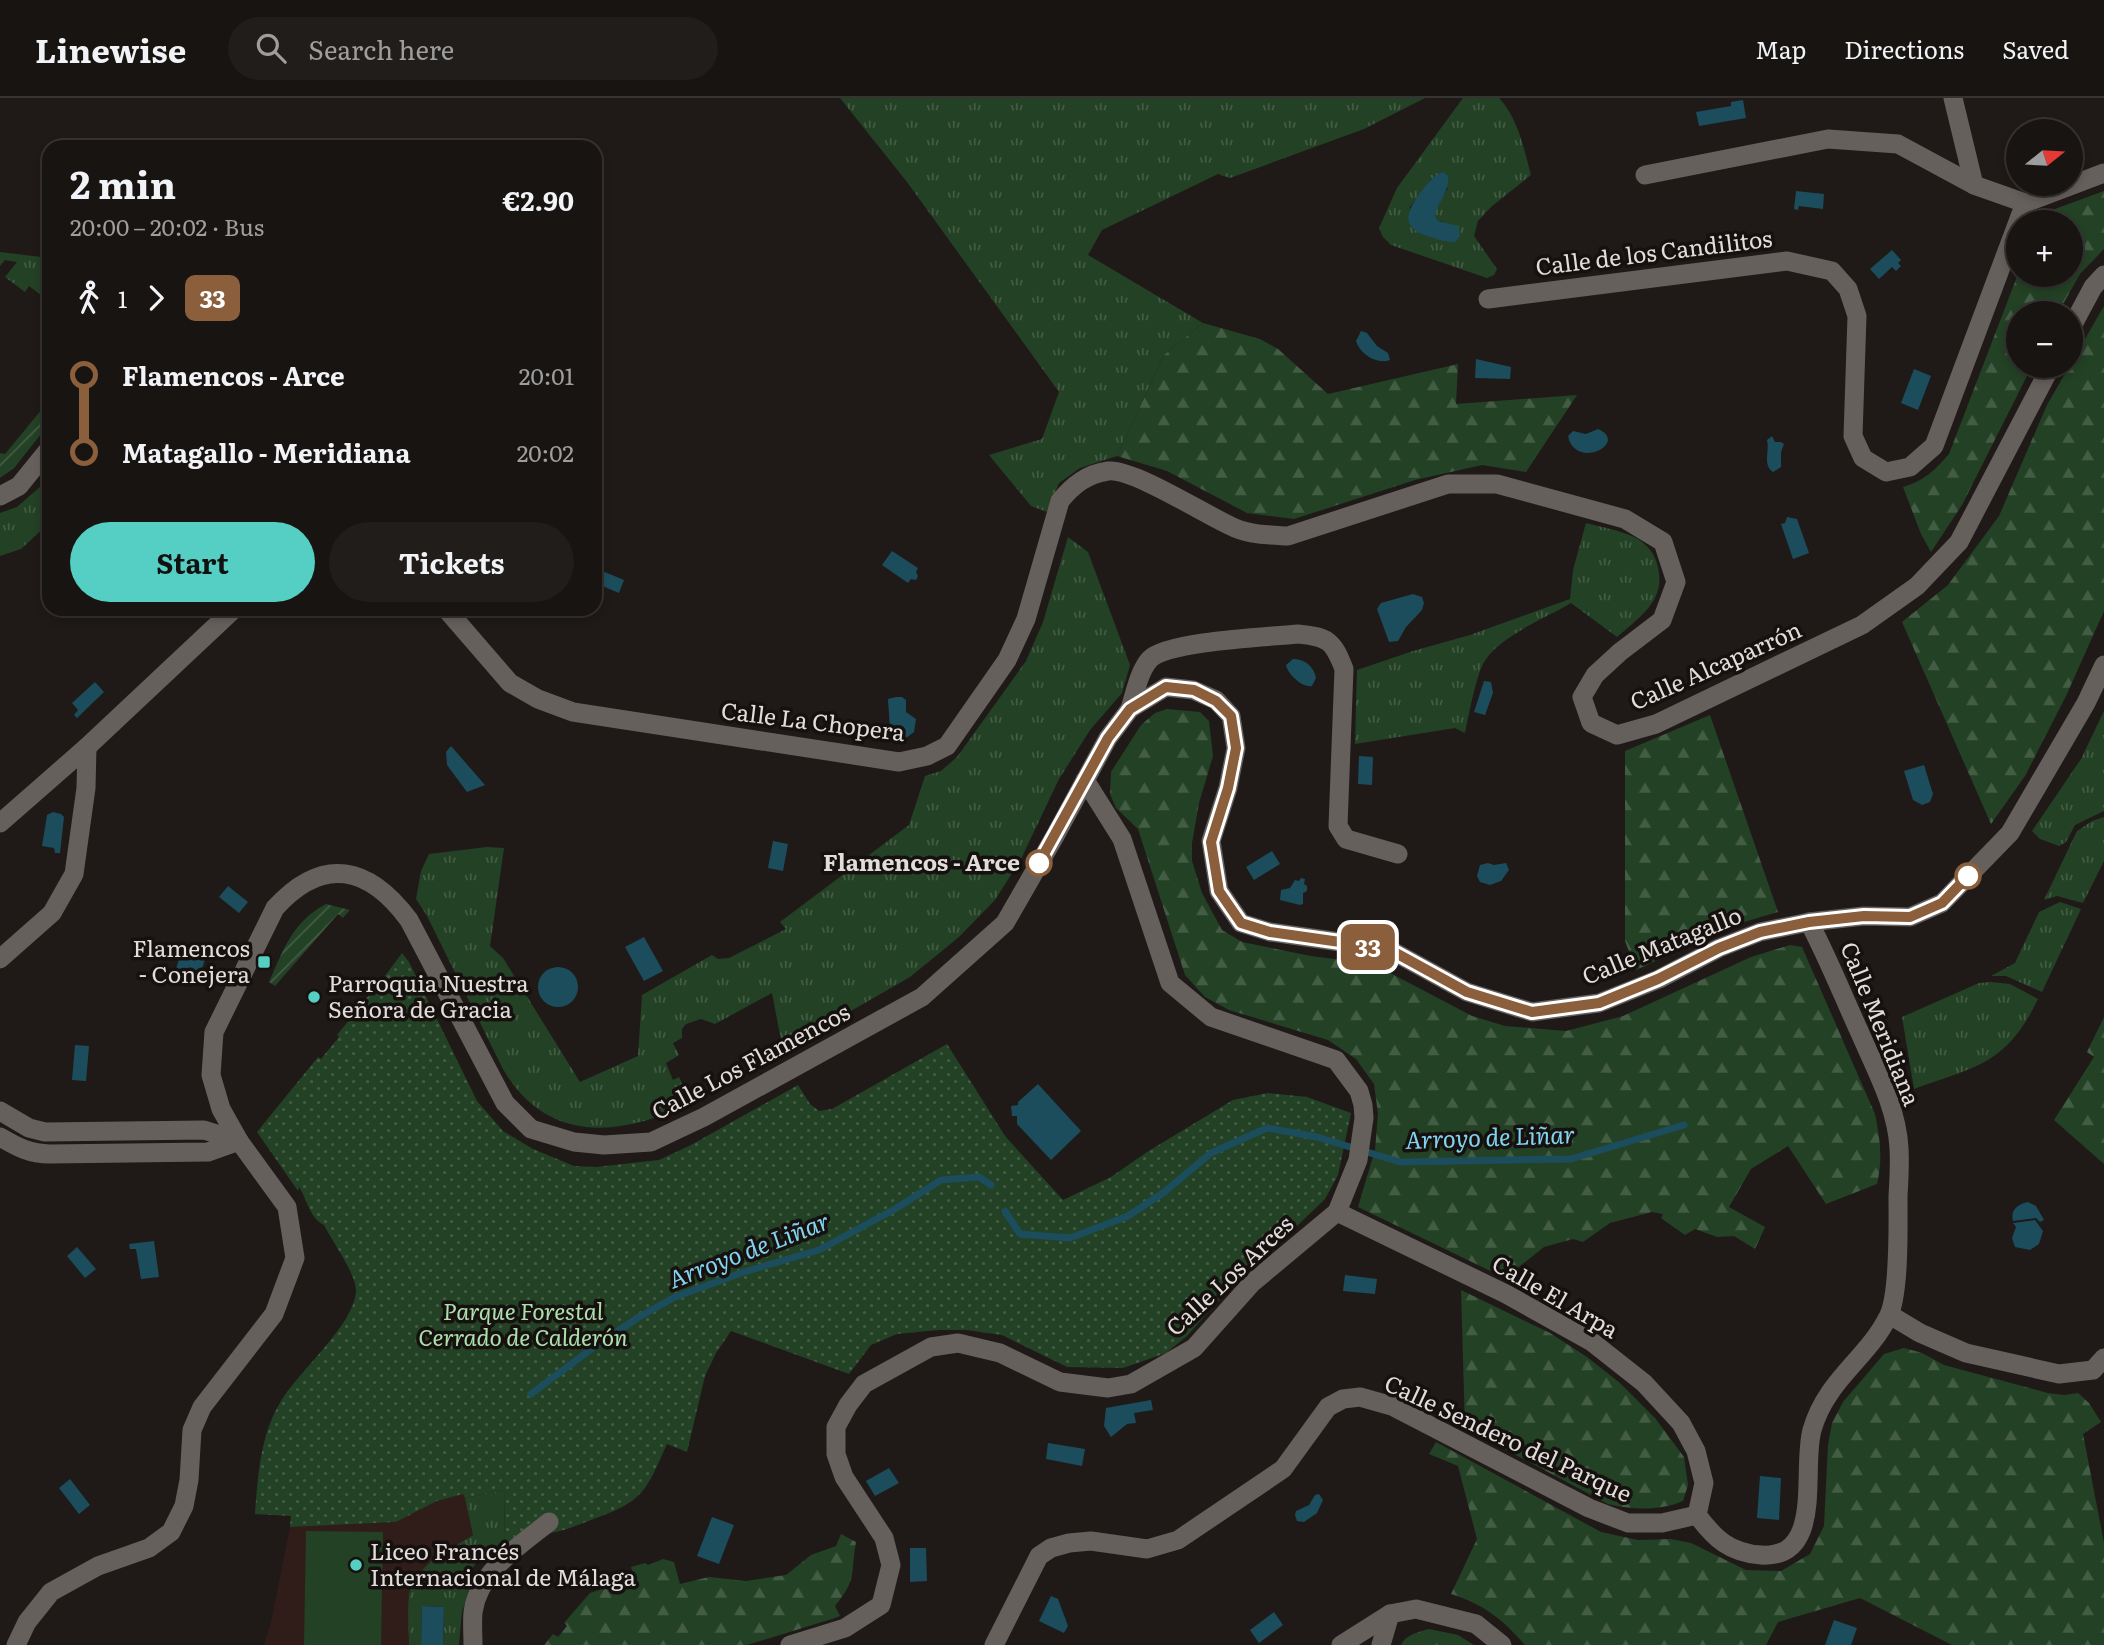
<!DOCTYPE html>
<meta charset="utf-8">
<style>
body{margin:0;font-family:Literata,serif;background:#201d1b;color:#f1f3f6;height:100vh;display:flex;flex-direction:column;font-size:26px;white-space:nowrap}
*{box-sizing:border-box;margin:0}
p{font-size:23px;color:#9e9e9f}
.icon{flex:none;width:38px;height:38px;fill:none;stroke:currentColor;stroke-width:2;stroke-linecap:round;stroke-linejoin:round}
.map{position:relative;flex:1;overflow:hidden}
.details{position:absolute;left:42px;top:42px;width:560px;height:476px;display:flex;flex-direction:column;background:#171412;border-radius:21px;box-shadow:0 4px 10px #0003,0 0 0 2px #363332}
.details>*{flex:none}
.badge{padding:0 14px;border-radius:10px;font-size:24px;line-height:46px}
.needle{width:46px;rotate:72deg}
.fabs{position:absolute;left:2006px;top:21px;display:grid;gap:14px}
.fabs a{display:grid;place-items:center;width:77px;height:77px;border-radius:50%;background:#171412;box-shadow:0 4px 10px #0003,0 0 0 2px #363332;font-size:35px}
.map>.badge{position:absolute;translate:-50% -50%;box-shadow:0 0 0 4px #fff}
.legs{display:flex;align-items:center;gap:10px;height:77px;padding:0 28px;font-size:23px}
.legs p{margin-inline-start:auto}
.overview{display:flex;align-items:center;justify-content:space-between;height:119px;padding:0 28px}
h1{font-size:38px;font-weight:700;line-height:52px}
.button{display:flex;gap:14px;margin-top:auto;padding:14px 28px}
.button a{flex:1;height:80px;border-radius:42px;background:#55cec4;color:#111;font-size:28px;font-weight:700;line-height:80px;text-align:center}
.button a+a{background:#201d1b;color:#f1f3f6}
ul{padding:0 28px;list-style:none}
li{display:flex;align-items:center;gap:24px;height:77px;font-size:26px}
li i{display:grid;place-items:center;width:10px;height:100%;margin:0 9px;background:currentColor}
li i::after{content:'';width:18px;height:18px;margin:-9px;border:5px solid;border-radius:50%;background:#171412}
li p{margin-inline-start:auto}
li:first-child i{background:linear-gradient(#0000 50%,currentColor 0)}
li:last-child i{background:linear-gradient(currentColor 50%,#0000 0)}
header{display:flex;align-items:center;gap:42px;box-sizing:border-box;height:98px;padding:0 35px;background:#171412;border-bottom:2px solid #363332}
header strong{font-size:33px}
nav{display:flex;gap:38px;margin-inline-start:auto;font-size:24px}
.search{width:490px;height:63px;background:#201d1b;display:flex;align-items:center;gap:18px;box-sizing:border-box;padding:0 24px;border-radius:38px;color:#9e9e9f;font-size:26px}
.map>svg:first-child{display:block}
.education{fill:#301d1a}
.grass{fill:url(#grass-tufts);fill-rule:evenodd}
.forest{fill:url(#forest-firs)}
.park{fill:url(#park-dots)}
.garden{fill:url(#garden-furrows)}
.pitch{fill:#234125}
.water{fill:#1b4d5d}
.lines{fill:none;stroke-linecap:round;stroke-linejoin:round}
.stream{stroke:#1b4d5d;stroke-width:7}
.minor{stroke:#66605d;stroke-width:19}
.tertiary{stroke:#66605d;stroke-width:19}
.line-1-casing{stroke:#fff;stroke-width:16}
.line-1{stroke:#8b5e3c;stroke-width:10}
.stop-1-dot{fill:#fff;stroke:#8b5e3c;stroke-width:3.5}
.poi-dot{fill:#55cec4;stroke:#16110f;stroke-width:2.5}
.labels{text-anchor:middle;stroke-width:7;stroke-linejoin:round;paint-order:stroke}
.street-label{font-size:23px;fill:#e0dddb;stroke:#16110f}
.stop-label{font-size:23px;font-weight:bold;fill:#e0dddb;stroke:#16110f;text-anchor:end}
.poi-label{font-size:23px;fill:#e0dddb;stroke:#16110f;text-anchor:start}
.park-label{font-size:23px;font-style:italic;fill:#abe0ad;stroke:#16110f}
.water-label{font-size:24px;font-style:italic;fill:#81d3ef;stroke:#16110f}
</style>
<header>
<strong>Linewise</strong>
<div class="search"><svg class="icon" aria-label="search" viewBox="0 0 24 24"><circle cx="10" cy="10" r="6"/><path d="M15 15l6 6"/></svg>Search here</div>
<nav><a>Map</a><a>Directions</a><a>Saved</a></nav>
</header>
<div class="map">
<svg width="2104" height="1547" viewBox="0 0 2104 1547">
<defs>
<pattern id="grass-tufts" width="24" height="20" patternUnits="userSpaceOnUse" patternTransform="scale(1.75)"><rect width="24" height="20" fill="#234125"/><path d="M3 7l-1-3M5 7V3M7 7l1-3M15 17l-1-3M17 17v-4M19 17l1-3" fill="none" stroke="#435c44"/></pattern>
<pattern id="forest-firs" width="22" height="20" patternUnits="userSpaceOnUse" patternTransform="scale(1.75)"><rect width="22" height="20" fill="#234125"/><path d="M5 1l3.5 6h-7zM16 11l3.5 6h-7z" fill="#435c44"/></pattern>
<pattern id="park-dots" width="8" height="8" patternUnits="userSpaceOnUse" patternTransform="scale(1.75)"><rect width="8" height="8" fill="#234125"/><path d="M2 2h.1M6 6h.1" fill="none" stroke="#435c44" stroke-width="1.8" stroke-linecap="round"/></pattern>
<pattern id="garden-furrows" width="10" height="10" patternUnits="userSpaceOnUse" patternTransform="scale(1.75)"><rect width="10" height="10" fill="#234125"/><path d="M-1 1l2-2M0 10L10 0M9 11l2-2" fill="none" stroke="#435c44"/></pattern>
</defs>
<rect width="100%" height="100%" fill="#1f1a18"/>
<path class="education" d="M464,1395L473,1437L448,1453L409,1496V1547H264L271,1524L290,1429L396,1424L437,1403Z"/>
<g class="grass">
<path d="M840,0H1425L1364,31L1230,80L1218,76L1102,132L1088,157L1203,225L1164,257L1117,358L1080,370L1059,385L1047,414L1031,408L989,357L1042,341L1059,294L907,84Z"/>
<path d="M1463,0H1499C1518,20 1524,51 1531,77L1491,109L1478,123L1474,138L1497,171L1494,177L1487,180L1391,147L1383,139L1379,130L1397,90ZM1432,80L1448,90L1436,111L1435,118L1438,123L1445,124H1409L1410,109Z"/>
<path d="M0,154L49,160V195L45,200L29,188L25,194L5,179L17,164L5,162L0,168Z"/>
<path d="M49,381V425L21,451L0,458V415L17,409Z"/>
<path d="M1586,425C1601,429 1619,432 1634,439C1643,443 1653,453 1656,463C1669,500 1642,517 1617,539L1571,505C1546,520 1497,539 1483,566C1476,579 1468,620 1465,635L1455,630L1355,646L1357,572L1413,553L1470,537L1570,501L1573,472Z"/>
<path d="M1068,439L1088,454L1130,567L1122,595L1090,632L1059,681L1021,761L995,802L959,839L910,879L783,952L772,895L715,926L701,921L686,926L682,931V940L673,945L679,957L666,965L673,982L679,979L692,1004C622,1039 547,1047 503,971L427,818L416,801L421,773L429,756L487,749L504,750L490,848L503,860L580,984L638,958L642,897L712,857L718,861L729,860L786,831L780,824L909,727L925,678L941,673L957,659L1026,563L1043,524Z"/>
<path d="M2104,613V713L2075,727L2066,744L2059,748L2040,741L2032,733L2081,661Z"/>
<path d="M2104,719V763L2083,805L2057,798L2044,802L2077,733L2092,723Z"/>
<path d="M2060,804L2081,811L2042,894L2006,878H1991L2015,865L2039,814Z"/>
<path d="M1991,884L2010,886L2038,901C2006,967 1977,968 1914,991L1902,919L1979,885Z"/>
<path d="M505,1392L504,1447L490,1460L480,1449L477,1454L481,1459L469,1474L476,1480L462,1513L459,1547H443L444,1509L422,1508L421,1547H409C409,1531 407,1513 409,1497C413,1468 451,1451 473,1437L465,1400Z"/>
<path d="M1429,1531L1458,1537L1474,1547H1401C1406,1536 1419,1534 1429,1531Z"/>
</g>
<g class="forest">
<path d="M2104,93V151L2080,176L2058,215H2018V268H2032L1962,407L1931,454L1921,436L1903,389C1924,383 1935,372 1949,356L2018,176L2070,177V124H2038L2044,115Z"/>
<path d="M2104,208V513L2066,598L2025,678L1991,726L1902,524L1948,487L1999,418L2047,307Z"/>
<path d="M1203,225L1260,241L1278,251L1328,296L1458,266L1456,306L1577,297L1526,374L1482,367L1415,382L1294,421L1247,415L1167,373L1117,358L1164,257Z"/>
<path d="M1167,611L1200,614L1209,623L1213,658L1199,705L1192,745V763L1202,795L1222,832L1242,844L1311,858L1373,866L1472,918L1505,928L1566,933L1623,918L1751,859L1790,847L1802,849L1875,1016C1880,1040 1883,1061 1877,1086L1826,1106L1788,1048L1751,1071L1729,1109L1765,1129L1755,1151L1734,1138L1717,1139L1695,1131L1685,1137L1661,1120L1663,1116L1652,1114L1610,1125L1583,1144L1573,1141L1544,1149L1505,1180L1358,1109L1375,1052L1378,1016L1374,986L1356,961L1328,942L1229,912L1205,899L1185,877L1138,731L1116,710L1110,696L1111,674L1141,627L1155,615Z"/>
<path d="M1710,617L1778,814L1737,826L1636,872L1625,843V653Z"/>
<path d="M2104,919V1066L2054,1022L2094,959L2087,954Z"/>
<path d="M1461,1192L1550,1235L1587,1259L1620,1285L1655,1320L1684,1359L1688,1387L1683,1403C1659,1413 1633,1412 1608,1406L1465,1330Z"/>
<path d="M1904,1250L1922,1255L1944,1267L2048,1295L2064,1297L2078,1295L2089,1305L2101,1324L2083,1336L2104,1445V1547H1952L1860,1500L1778,1524L1766,1547H1525C1502,1521 1485,1507 1451,1496L1477,1441L1458,1368L1429,1356L1436,1344L1601,1434L1638,1442L1671,1441L1691,1445L1746,1472L1781,1473L1810,1456L1824,1428L1828,1347L1832,1325L1843,1304L1884,1256Z"/>
<path d="M841,1436L856,1444C850,1476 858,1480 835,1508L840,1518L835,1520L747,1547H544L553,1536L558,1539L567,1528L564,1525L590,1495L602,1491L599,1479L634,1480L631,1469L645,1465L648,1467L663,1461L674,1464L680,1486L709,1479L746,1483L786,1477L811,1457L836,1448Z"/>
</g>
<path class="park" d="M402,855L409,864L477,1003L503,1033L533,1051L574,1068L596,1069L659,1062L691,1047L798,987L810,1006L819,1013L832,1011L947,946L1005,1038L1063,1102L1111,1079L1147,1054L1233,1002L1268,995L1307,999L1351,1015L1338,1077L1325,1101L1298,1127L1253,1164L1187,1238L1166,1255L1123,1270L1067,1269L1002,1237L966,1232H938L897,1236L871,1247L849,1276L731,1233L716,1255L705,1278L687,1354L667,1346C645,1395 644,1403 591,1422C578,1427 564,1433 550,1435C534,1438 518,1437 504,1447L505,1392L465,1400L463,1396L437,1403L396,1424L290,1429L291,1418L255,1416C258,1378 260,1337 281,1303C299,1273 353,1228 356,1194C357,1177 332,1143 324,1127C309,1119 308,1103 299,1089L298,1093L257,1034L318,959L321,961L339,939L337,937L382,881L385,884L388,881L385,878Z"/>
<g class="garden">
<path d="M43,310L49,314V326L14,370L0,380V355L5,356Z"/>
<path d="M326,806L350,812L343,820L338,816L275,888L269,884C284,851 292,824 326,806Z"/>
</g>
<path class="pitch" d="M306,1433L383,1434L381,1547H304Z"/>
<g class="water">
<path d="M1743,2L1746,20L1699,28L1696,14L1731,8V4Z"/>
<path d="M1444,74L1448,78C1450,94 1438,103 1435,118L1438,123L1458,128L1460,138L1455,144C1445,144 1437,141 1427,138C1397,128 1409,110 1423,91C1430,83 1434,76 1444,74Z"/>
<path d="M1796,93L1824,96L1823,111L1799,108L1798,112L1794,111Z"/>
<path d="M1892,152L1901,162L1898,165L1901,168L1896,173L1892,169L1879,181L1870,171Z"/>
<path d="M1361,233L1367,235L1377,248L1388,255L1390,262C1377,267 1360,256 1356,243Z"/>
<path d="M1476,261L1511,269L1510,281L1475,280Z"/>
<path d="M1914,271L1931,278L1918,312L1901,305Z"/>
<path d="M1598,331C1630,345 1575,373 1568,338L1573,333L1586,336Z"/>
<path d="M1772,338L1775,344H1781L1784,346L1781,354V369L1773,374C1762,366 1770,353 1767,342Z"/>
<path d="M1787,419L1797,421L1809,455L1793,461L1781,426L1785,425Z"/>
<path d="M892,453L918,470L916,474L918,478L916,482L911,481L908,485L882,467Z"/>
<path d="M595,470L624,482L619,495L595,485Z"/>
<path d="M1413,496L1422,499L1424,505L1422,512L1406,529L1398,543L1389,544L1377,511L1381,505Z"/>
<path d="M1293,561C1304,561 1314,568 1316,580L1312,588C1303,590 1288,577 1286,567Z"/>
<path d="M1484,583L1491,584L1493,595L1485,617L1474,614Z"/>
<path d="M95,584L104,594L77,620L74,617L78,612L72,605Z"/>
<path d="M896,599H902L906,602V614L916,621L914,634L906,640L895,638L890,631L888,601Z"/>
<path d="M451,648L485,687L467,694L447,667L446,654Z"/>
<path d="M1359,658L1373,659L1372,687L1358,686Z"/>
<path d="M1924,667L1933,696L1930,704L1922,707L1913,702L1904,673Z"/>
<path d="M53,714L61,716L64,719L60,755H55L54,750L42,748L47,717Z"/>
<path d="M773,743L788,746L783,773L768,770Z"/>
<path d="M1272,753L1280,766L1254,782L1246,769Z"/>
<path d="M1488,765L1494,767L1506,765L1509,772L1501,783L1490,787L1480,784L1477,778L1480,767Z"/>
<path d="M1301,780L1305,781L1304,786L1307,788V793L1303,795V806L1300,807L1280,802L1281,792L1290,790L1295,782L1299,783Z"/>
<path d="M228,788L248,804L239,815L219,799Z"/>
<path d="M644,839L663,873L644,883L625,849Z"/>
<path d="M181,854L205,861L200,878L176,871Z"/>
<circle cx="558" cy="889" r="20"/>
<path d="M75,947L89,948L86,983L72,982Z"/>
<path d="M1038,986L1081,1033L1051,1062L1017,1026V1018H1012L1011,1008L1018,1007V1004Z"/>
<path d="M2028,1104L2036,1108L2044,1122L2040,1124L2036,1120L2013,1123C2010,1112 2018,1106 2028,1104Z"/>
<path d="M2035,1122L2043,1133L2039,1146L2030,1152L2015,1149L2012,1140L2016,1129L2013,1125Z"/>
<path d="M154,1143L159,1179L141,1181L136,1151H130L129,1146Z"/>
<path d="M77,1149L96,1171L85,1180L67,1158Z"/>
<path d="M1345,1177L1377,1181L1375,1196L1343,1193Z"/>
<path d="M1151,1302L1153,1312L1134,1315L1136,1325L1127,1326L1111,1339L1104,1328L1106,1310Z"/>
<path d="M1048,1345L1085,1351L1082,1368L1046,1361Z"/>
<path d="M889,1370L899,1385L875,1398L866,1383Z"/>
<path d="M1760,1378L1781,1380L1779,1422L1757,1420Z"/>
<path d="M70,1381L90,1407L79,1416L59,1390Z"/>
<path d="M1319,1396L1323,1402L1317,1415L1304,1424L1297,1423L1295,1417L1296,1413L1309,1407L1315,1397Z"/>
<path d="M712,1419L734,1427L719,1466L697,1458Z"/>
<path d="M910,1450H926L927,1483L910,1484Z"/>
<path d="M1051,1498L1058,1501L1068,1528L1064,1535L1039,1523Z"/>
<path d="M422,1508L444,1509L443,1547H421Z"/>
<path d="M1274,1514L1283,1527L1259,1545L1250,1532Z"/>
<path d="M1834,1522L1857,1530L1851,1547H1825Z"/>
</g>
<g class="lines">
<g class="stream">
<path d="M1005,1113L1020,1136L1070,1140L1128,1118L1163,1095L1211,1055L1267,1030L1317,1039L1400,1064L1571,1061L1684,1027"/>
<path d="M531,1296L594,1249L639,1219L675,1199L744,1174L819,1152L895,1111L941,1082L979,1079L991,1087"/>
</g>
<g class="minor">
<path d="M1953,0L1974,87"/>
<path d="M1645,77L1828,41L1898,46L1974,87L2025,105"/>
<path d="M1488,201L1787,163L1832,173L1848,191L1857,218L1853,338L1863,360L1886,374L1910,369L1934,348L2025,105L2104,75"/>
<path d="M2070,232L2093,189L2104,177"/>
<path d="M0,398L19,388L49,351"/>
<path d="M446,511L510,585L538,601L573,614L899,664L927,658L947,648L1007,562L1026,521L1060,403C1073,387 1087,376 1108,373C1133,370 1207,418 1235,430C1252,437 1270,437 1288,438L1448,386H1497L1625,421L1663,444L1676,484L1662,522L1620,554L1595,577L1582,599L1591,625L1617,637L1656,626L1862,527L1917,488L1959,444L2051,268"/>
<path d="M1130,611C1135,595 1139,573 1150,561C1168,543 1269,539 1298,536C1329,539 1333,543 1344,571L1338,728L1346,741L1398,756"/>
<path d="M0,725L87,649L234,511"/>
<path d="M0,861L52,815L74,776L86,690L87,649"/>
<path d="M0,1013L29,1030L45,1034L204,1032L239,1043"/>
<path d="M0,1039C17,1049 30,1056 50,1056L208,1054L239,1043"/>
<path d="M1337,1114L1506,1196L1592,1244L1644,1285L1681,1325L1696,1353L1704,1385L1697,1417"/>
<path d="M1890,1217L1920,1235L1966,1255L2059,1276L2093,1272L2104,1260"/>
<path d="M1697,1417C1715,1441 1730,1455 1761,1457C1825,1461 1801,1372 1812,1332C1826,1282 1867,1261 1888,1219C1900,1197 1898,1125 1898,1098C1899,1082 1900,1066 1899,1050C1897,1010 1876,972 1860,935C1843,898 1828,860 1809,824"/>
<path d="M473,1547C473,1536 472,1525 473,1514C479,1473 519,1448 549,1424"/>
<path d="M790,1547L845,1530L881,1507L891,1467L884,1440L844,1379L836,1356V1329L848,1307L864,1286L931,1249L958,1245L1000,1255L1060,1284L1108,1290L1131,1286L1194,1250L1252,1185L1337,1114L1358,1062L1364,1020L1363,1007L1359,993L1336,962L1211,919L1170,885L1122,741L1085,682"/>
<path d="M994,1547L1039,1458L1051,1450L1069,1445L1091,1443L1147,1451L1178,1442L1283,1371L1328,1309L1343,1301L1360,1299L1392,1308L1589,1410L1628,1425H1662L1697,1417"/>
<path d="M1381,1547L1390,1516"/>
</g>
<g class="tertiary">
<path d="M16,1547L27,1524L51,1494L98,1468L149,1450L171,1434L184,1408L189,1382L192,1332L202,1309L274,1216L295,1160L287,1109L239,1043L221,1011L211,977L214,934L275,810C323,757 369,768 409,822L505,1005L531,1031L574,1044L604,1047L651,1044L704,1019L922,899L1005,825L1055,738L1108,640L1130,611L1166,589L1193,592L1216,602L1231,618L1236,650L1228,690L1211,743L1219,793L1241,825L1270,834L1354,846L1394,854L1467,894L1532,914L1599,905L1659,881L1719,850L1760,834L1809,824L1864,818L1910,819L1942,805L2010,735L2086,605L2104,567"/>
<path d="M1341,1547L1390,1516L1416,1511L1476,1526L1502,1547"/>
</g>
</g>
<g class="lines">
<defs>
<path id="line-1" d="M1039,765L1108,640L1130,611L1166,589L1194,592L1216,603L1231,618L1236,650L1228,690L1211,744L1219,793L1241,825L1270,834L1354,846L1394,854L1467,894L1532,914L1599,905L1658,881L1719,850L1760,834L1809,824L1864,818L1910,819L1942,805L1968,778"/>
</defs>
<use href="#line-1" class="line-1-casing"/>
<use href="#line-1" class="line-1"/>
</g>
<g class="stop-1-dot">
<circle cx="1039" cy="765" r="12"/>
<circle cx="1968" cy="778" r="12"/>
</g>
<g class="poi-dot">
<rect x="257" y="857" width="14" height="14" rx="3.5"/>
<circle cx="314" cy="899" r="7"/>
<circle cx="356" cy="1467" r="7"/>
</g>
<g class="labels">
<g class="street-label">
<text transform="translate(1654 155) rotate(-7)" y="8">Calle de los Candilitos</text>
<text transform="translate(1716 568) rotate(-24)" y="8">Calle Alcaparrón</text>
<text transform="translate(813 624) rotate(7)" y="8">Calle La Chopera</text>
<text transform="translate(1662 848) rotate(-22)" y="8">Calle Matagallo</text>
<text transform="translate(1880 926) rotate(68)" y="8">Calle Meridiana</text>
<text transform="translate(751 964) rotate(-28)" y="8">Calle Los Flamencos</text>
<text transform="translate(1230 1178) rotate(-43)" y="8">Calle Los Arces</text>
<text transform="translate(1555 1199) rotate(30)" y="8">Calle El Arpa</text>
<text transform="translate(1508 1341) rotate(25)" y="8">Calle Sendero del Parque</text>
</g>
<g class="stop-label">
<text x="1020" y="773">Flamencos - Arce</text>
</g>
<g class="poi-label">
<text x="250" y="859" text-anchor="end">Flamencos<tspan x="250" dy="26">- Conejera</tspan></text>
<text x="328" y="894">Parroquia Nuestra<tspan x="328" dy="26">Señora de Gracia</tspan></text>
<text x="370" y="1462">Liceo Francés<tspan x="370" dy="26">Internacional de Málaga</tspan></text>
</g>
<g class="park-label">
<text x="523" y="1222">Parque Forestal<tspan x="523" dy="26">Cerrado de Calderón</tspan></text>
</g>
<g class="water-label">
<text transform="translate(1490 1040) rotate(-2)" y="8">Arroyo de Liñar</text>
<text transform="translate(749 1153) rotate(-21)" y="8">Arroyo de Liñar</text>
</g>
</g>
</svg>
<div class="fabs">
<a><svg class="needle" viewBox="-14 -14 28 28"><path d="M0-13l5 13h-10z" fill="#e53935"/><path d="M0 13l5-13h-10z" fill="#9e9e9f"/></svg></a>
<a>+</a>
<a>−</a>
</div>
<b class="badge" style="left:1368px;top:849px;background:#8b5e3c;color:#fff">33</b>
<section class="details">
<div class="overview"><div><h1>2 min</h1><p>20:00 – 20:02 · Bus</p></div><b>€2.90</b></div>
<div class="legs"><svg class="icon" aria-label="walk" viewBox="0 0 24 24"><circle cx="13" cy="4" r="2"/><path d="M13 8l-2 6 4 7M11 14l-3 7M7 12l3-4h3l4 4"/></svg>1<svg class="icon" aria-label="forward" viewBox="0 0 24 24"><path d="M9 5l7 7-7 7"/></svg><b class="badge" style="background:#8b5e3c;color:#fff">33</b></div>
<ul>
<li><i style="color:#8b5e3c"></i><b>Flamencos - Arce</b><p>20:01</p></li>
<li><i style="color:#8b5e3c"></i><b>Matagallo - Meridiana</b><p>20:02</p></li>
</ul>
<div class="button"><a>Start</a><a>Tickets</a></div>
</section>
</div>
